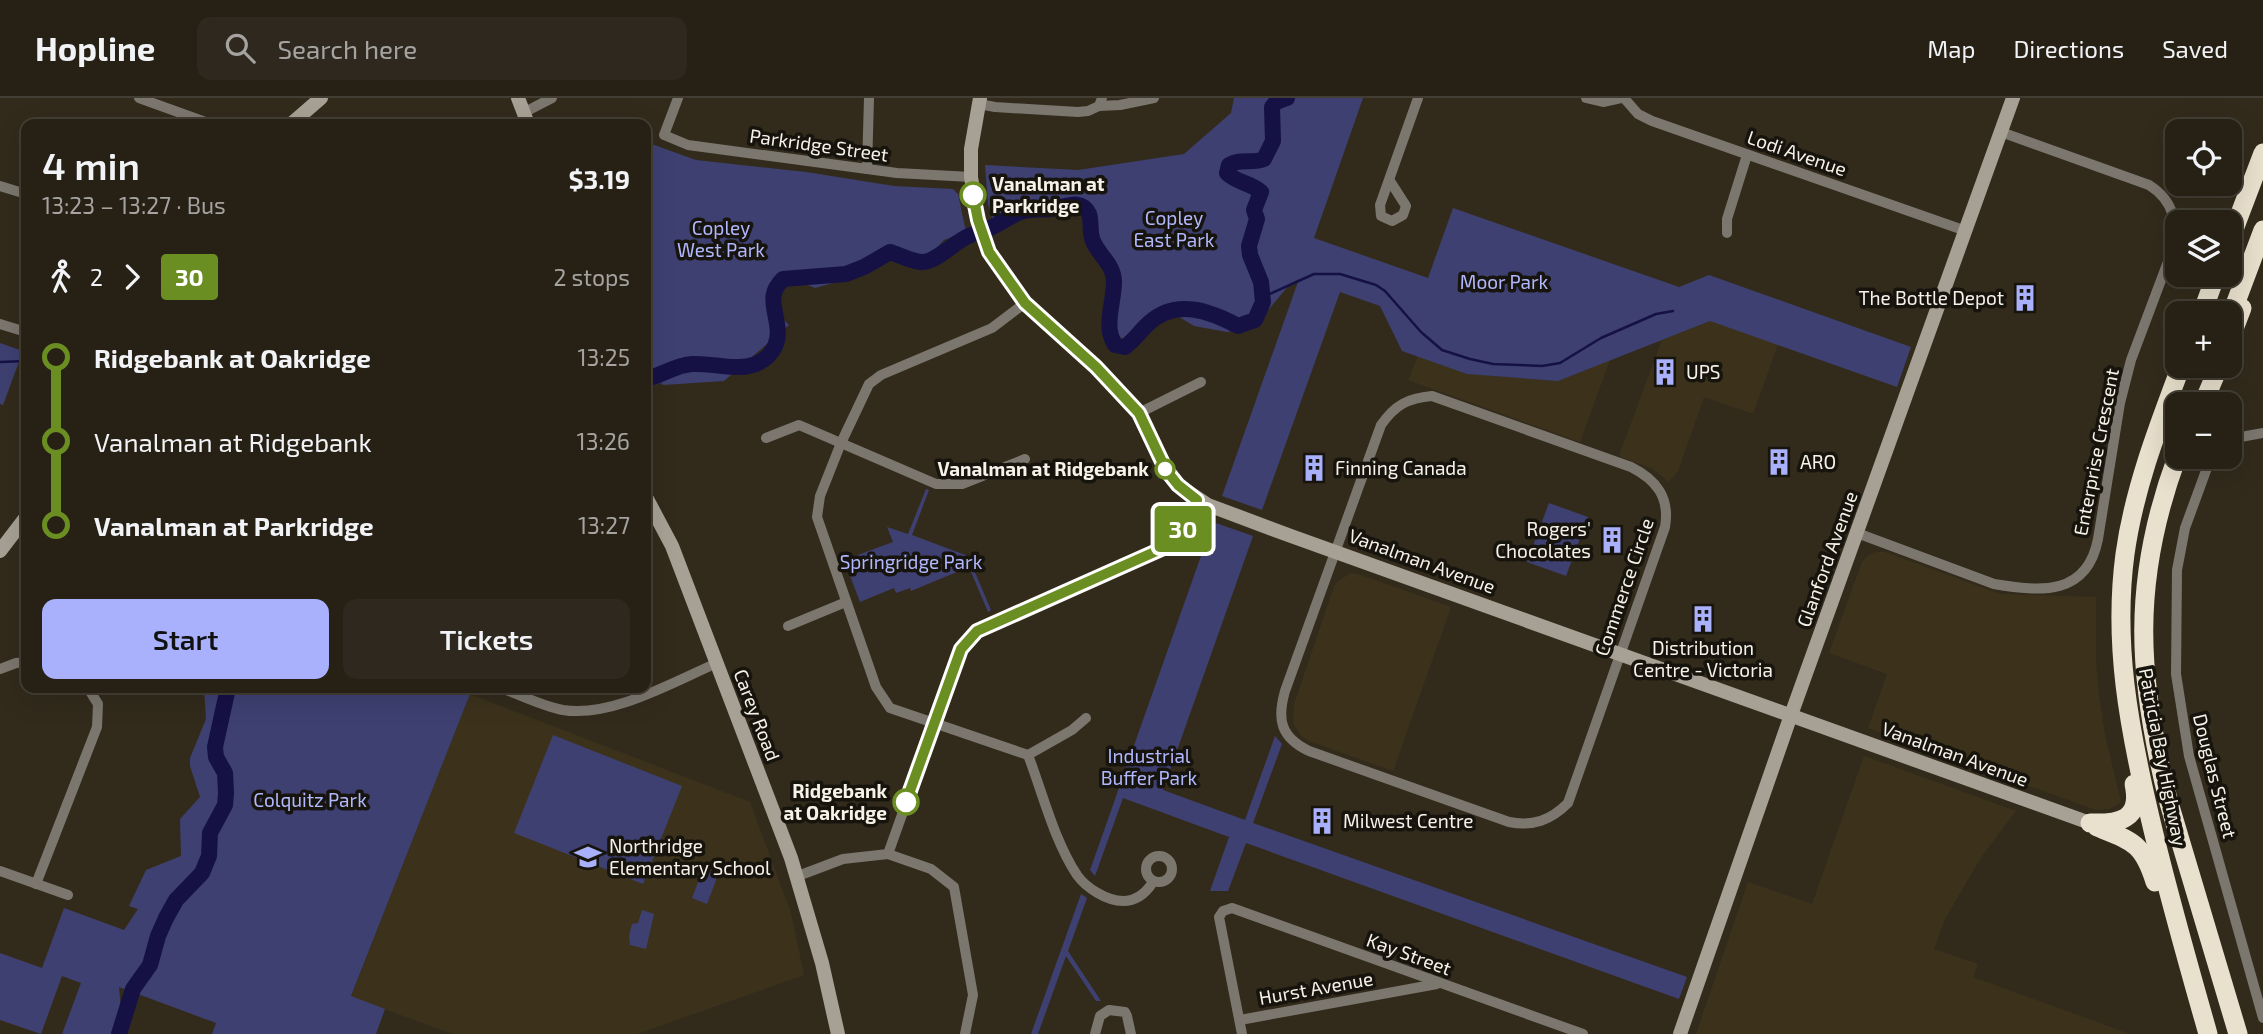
<!DOCTYPE html>
<meta charset="utf-8">
<style>
body{margin:0;font-family:"Exo 2",sans-serif;background:#2e281e;color:#f1f3f6;height:100vh;display:flex;flex-direction:column;font-size:26px;white-space:nowrap}
*{box-sizing:border-box;margin:0}
p{font-size:23px;color:#a4a3a0}
.icon{flex:none;width:38px;height:38px;fill:none;stroke:currentColor;stroke-width:2;stroke-linecap:round;stroke-linejoin:round}
.map{position:relative;flex:1;overflow:hidden}
.details{position:absolute;left:21px;top:21px;width:630px;height:574px;display:flex;flex-direction:column;background:#262015;border-radius:14px;box-shadow:0 7px 28px #0002,0 0 0 2px #423e34}
.details>*{flex:none}
.badge{padding:0 14px;border-radius:5px;font-size:24px;line-height:46px}
.fabs{position:absolute;left:2165px;top:21px;display:grid;gap:14px}
.fabs a{display:grid;place-items:center;width:77px;height:77px;border-radius:14px;background:#262015;box-shadow:0 7px 28px #0002,0 0 0 2px #423e34;font-size:35px}
.map>.badge{position:absolute;translate:-50% -50%;box-shadow:0 0 0 4px #fff}
.legs{display:flex;align-items:center;gap:10px;height:77px;padding:0 21px;font-size:23px}
.legs p{margin-inline-start:auto}
.overview{display:flex;align-items:center;justify-content:space-between;height:119px;padding:0 21px}
h1{font-size:38px;font-weight:600;line-height:52px}
.button{display:flex;gap:14px;margin-top:auto;padding:14px 21px}
.button a{flex:1;height:80px;border-radius:14px;background:#a9b0fc;color:#111;font-size:28px;font-weight:600;line-height:80px;text-align:center}
.button a+a{background:#2e281e;color:#f1f3f6}
ul{padding:0 21px;list-style:none}
li{display:flex;align-items:center;gap:24px;height:84px;font-size:26px}
li i{display:grid;place-items:center;width:10px;height:100%;margin:0 9px;background:currentColor}
li i::after{content:'';width:18px;height:18px;margin:-9px;border:5px solid;border-radius:50%;background:#262015}
li p{margin-inline-start:auto}
li:first-child i{background:linear-gradient(#0000 50%,currentColor 0)}
li:last-child i{background:linear-gradient(currentColor 50%,#0000 0)}
header{display:flex;align-items:center;gap:42px;box-sizing:border-box;height:98px;padding:0 35px;background:#262015;border-bottom:2px solid #423e34}
header strong{font-size:33px}
nav{display:flex;gap:38px;margin-inline-start:auto;font-size:24px}
.search{width:490px;height:63px;background:#2e281e;display:flex;align-items:center;gap:18px;box-sizing:border-box;padding:0 24px;border-radius:14px;color:#a4a3a0;font-size:26px}
.map>svg:first-child{display:block}
.built{fill:#3c321c}
.green{fill:#3e4071}
.lines{fill:none;stroke-linecap:round;stroke-linejoin:round}
.stream{stroke:#161145;stroke-width:2.5}
.river{stroke:#161145;stroke-width:16}
.street{stroke:#7b776f;stroke-width:10}
.secondary{stroke:#a7a195;stroke-width:14}
.highway{stroke:#e9e0cd;stroke-width:19}
.line-1-casing{stroke:#fff;stroke-width:16}
.line-1{stroke:#6b8e23;stroke-width:10}
.stop-1-dot{fill:#fff;stroke:#6b8e23;stroke-width:3.5}
.labels{text-anchor:middle;stroke-width:7;stroke-linejoin:round;paint-order:stroke}
.street-label{font-size:19px;fill:#f6f2e8;stroke:#17140e}
.stop-label{font-size:19px;font-weight:bold;fill:#f6f2e8;stroke:#17140e;text-anchor:end}
.park-label{font-size:19px;fill:#b1b8fe;stroke:#17140e}
.poi-label{font-size:19px;fill:#f6f2e8;stroke:#17140e;text-anchor:start}
</style>
<header>
<strong>Hopline</strong>
<div class="search"><svg class="icon" aria-label="search" viewBox="0 0 24 24"><circle cx="10" cy="10" r="6"/><path d="M15 15l6 6"/></svg>Search here</div>
<nav><a>Map</a><a>Directions</a><a>Saved</a></nav>
</header>
<div class="map">
<svg width="2263" height="936" viewBox="0 0 2263 936">
<rect width="100%" height="100%" fill="#322b1c"/>
<g class="built">
<path d="M1710,223L1778,246L1753,316L1704,299L1678,373L1669,384L1653,371L1619,358L1662,242Z"/>
<path d="M1418,258L1467,276L1558,283L1610,262L1580,344L1408,282Z"/>
<path d="M1876,454H1885L2000,496L2096,499V562L2099,597L2105,637L2121,704L2110,711L2096,712L1868,630L1887,576L1829,555L1862,464L1868,457Z"/>
<path d="M1351,475L1358,476L1451,509L1393,673L1309,643L1301,638L1293,625L1294,606L1334,489L1338,483Z"/>
<path d="M470,596L750,704L791,815L804,877L637,936H453L351,899Z"/>
<path d="M1864,658L2016,713L1982,758L1945,821L1934,851L1978,866L1973,879L2130,936H1696L1748,784L1812,806Z"/>
</g>
<g class="green">
<path d="M1234,0H1363L1314,140L1428,180L1453,110L1679,189L1709,177L1911,249L1897,289L1710,223L1558,283L1467,276L1402,253L1380,208L1340,194L1262,412L1222,398L1299,181L1290,186L1253,230L1227,234L1194,228L1176,217C1158,222 1140,248 1122,242L1120,238L1113,237L1112,218L1118,194L1116,172L1106,152L1097,143L1091,120L1085,114L1074,111L1057,115L1033,113L996,133L988,106L985,67L1078,72L1184,56L1231,15Z"/>
<path d="M646,44L696,62L806,74L894,88L953,91L958,96L966,134L944,142L926,161C912,163 904,151 891,152L873,168L837,184L815,190L805,186L783,188L776,196L777,215L789,227L724,283L663,287L661,285L646,290Z"/>
<path d="M0,245L23,253L3,307L0,306Z"/>
<path d="M926,391L929,392L912,437L968,458L991,512L988,514L969,469L911,493L910,490L896,495L894,490L860,504L844,462L893,444L887,429L908,436Z"/>
<path d="M1549,405L1588,419L1566,478L1527,464Z"/>
<path d="M1213,424L1253,438L1163,692L1245,722L1275,638L1282,646L1253,725L1687,879L1679,901L1246,745L1228,793H1210L1229,739L1123,700L1095,778L1090,772Z"/>
<path d="M204,590H454L470,596L351,898L385,911L376,936H212L216,925L119,889L123,936H62L81,885L62,878L41,936L0,922V855L42,870L64,810L124,832L138,811L129,808L146,772L181,758L180,721L200,699L190,668V660L206,621Z"/>
<path d="M553,637L682,688L643,786L514,735Z"/>
<path d="M703,771L718,777L707,806L692,800Z"/>
<path d="M1081,796L1087,800L1068,853L1101,903H1096L1066,858L1038,936H1031Z"/>
<path d="M642,812L654,816L646,851L630,847L629,838L632,826L638,825Z"/>
</g>
<g class="lines">
<g class="stream">
<path d="M1263,199L1314,176H1340L1376,187L1385,193L1421,234L1442,252L1470,261L1493,266L1542,268L1560,265L1601,240L1656,216L1673,213"/>
<path d="M0,264L26,263"/>
</g>
<g class="river">
<path d="M990,130C1002,125 1012,116 1024,113C1032,111 1042,112 1051,111C1064,110 1081,99 1089,116C1092,124 1089,134 1093,143C1099,158 1114,166 1114,184C1114,205 1103,228 1115,247L1125,249C1135,242 1140,233 1149,225C1176,200 1210,213 1238,228L1255,222L1263,204L1261,184L1250,157L1249,148L1257,121L1254,112L1261,94C1251,85 1235,84 1227,75L1229,67C1240,60 1253,66 1264,61L1273,43L1272,9L1276,4L1287,0"/>
<path d="M646,281C661,278 675,267 692,266C707,265 721,269 736,269C762,270 782,253 777,226C774,206 768,196 783,181L846,176L864,169L890,154C900,157 912,164 922,164C936,165 956,142 971,137"/>
<path d="M119,936L133,891L150,867L158,838L166,820L176,802L202,775L209,758L210,735L225,707L226,695L225,675L216,659L215,649L228,590"/>
</g>
<g class="street">
<path d="M139,0L211,26"/>
<path d="M678,0L664,37L688,47L897,75L971,79"/>
<path d="M1586,0L1603,4L1621,0"/>
<path d="M1624,0L1638,16L1652,23L1966,133"/>
<path d="M979,6L995,9L1078,14L1088,13L1099,8L1102,0"/>
<path d="M1099,8L1120,7L1154,0"/>
<path d="M523,15L552,0"/>
<path d="M867,71L869,0"/>
<path d="M1390,83L1406,108L1403,117L1392,123L1381,118L1380,107L1418,0"/>
<path d="M0,88L26,96"/>
<path d="M1727,135V121L1747,57"/>
<path d="M1025,205L992,230L881,277L869,286L841,345L820,398L817,419L876,589L890,610L1028,657"/>
<path d="M0,226L26,234"/>
<path d="M1432,298L1631,369C1657,382 1670,400 1665,429L1568,705C1551,722 1533,729 1509,724L1309,653C1280,639 1277,621 1285,593L1381,327C1395,307 1408,300 1432,298Z"/>
<path d="M1139,315L1201,284"/>
<path d="M766,340L799,327L936,386H962L1025,361"/>
<path d="M2230,341L2263,335"/>
<path d="M2211,359L2185,430L2177,472L2176,576L2189,658L2263,920"/>
<path d="M1857,435L1994,486C2041,494 2087,498 2098,441L2120,305L2131,262L2172,153C2180,127 2173,102 2149,87L2001,34"/>
<path d="M788,528L846,504"/>
<path d="M0,571L16,565L26,564"/>
<path d="M501,590C521,597 542,608 563,612C611,620 673,584 717,565"/>
<path d="M1028,657C1043,696 1054,742 1077,777C1086,790 1107,803 1123,803C1136,803 1146,795 1153,784"/>
<path d="M1028,657L1072,632L1086,620"/>
<path d="M888,756L931,771L954,789L973,897L965,936"/>
<circle cx="1159" cy="771" r="13"/>
<path d="M0,773L68,797"/>
<path d="M798,778L843,761L888,756L961,551L977,533L1177,444L1197,402"/>
<path d="M36,786L97,629L98,606L88,590"/>
<path d="M1240,922L1437,886"/>
<path d="M1095,936L1100,918L1109,912L1125,914L1127,918L1131,936"/>
<path d="M1242,936L1219,819L1223,813L1232,810L1583,936"/>
</g>
<g class="secondary">
<path d="M518,0L528,26"/>
<path d="M980,0L971,51V79L978,122L989,154L1025,205L1096,269L1139,315L1166,372L1178,387L1208,407L1291,438L2090,725"/>
<path d="M291,26L321,0"/>
<path d="M646,399L672,448L791,760L822,865L838,936"/>
<path d="M0,453L26,419"/>
<path d="M1680,936L1791,617L2013,0"/>
</g>
<g class="highway">
<path d="M2230,142L2263,55"/>
<path d="M2202,215L2216,177"/>
<path d="M2230,220L2263,132"/>
<path d="M2230,241L2242,210"/>
<path d="M2181,268C2158,329 2134,391 2125,456C2113,545 2129,629 2149,715C2166,789 2187,862 2208,936"/>
<path d="M2203,306L2219,268"/>
<path d="M2177,359C2131,483 2137,580 2169,705L2238,936"/>
<path d="M2090,725C2119,726 2142,722 2134,686"/>
<path d="M2097,729C2132,743 2143,745 2155,784"/>
</g>
</g>
<g class="lines">
<defs>
<path id="line-1" d="M906,704L961,551L977,533L1177,444L1197,402L1178,387L1166,372L1139,315L1096,269L1025,205L989,154L978,122L973,97"/>
</defs>
<use href="#line-1" class="line-1-casing"/>
<use href="#line-1" class="line-1"/>
</g>
<defs>
<symbol id="building-bare" viewBox="-9 -9 18 18"><path d="M-4-6H4V6H1V3H-1V6H-4ZM-2.5-4.3h1.7v1.8h-1.7ZM.8-4.3h1.7v1.8H.8ZM-2.5-1h1.7V.8h-1.7ZM.8-1h1.7V.8H.8Z" fill="#a9b0fc" stroke="#17140e" stroke-width="2.5" paint-order="stroke"/></symbol>
<symbol id="school-bare" viewBox="-9 -9 18 18"><path d="M0-5L7-2L0 1L-7-2ZM-4 1L0 2.5L4 1V4Q0 6-4 4Z" fill="#a9b0fc" stroke="#17140e" stroke-width="2.5" paint-order="stroke"/></symbol>
</defs>
<g fill-rule="evenodd">
<use href="#building-bare" x="2006" y="181" width="38" height="38"/>
<use href="#building-bare" x="1646" y="255" width="38" height="38"/>
<use href="#building-bare" x="1760" y="345" width="38" height="38"/>
<use href="#building-bare" x="1295" y="351" width="38" height="38"/>
<use href="#building-bare" x="1593" y="423" width="38" height="38"/>
<use href="#building-bare" x="1684" y="502" width="38" height="38"/>
<use href="#building-bare" x="1303" y="704" width="38" height="38"/>
<use href="#school-bare" x="569" y="740" width="38" height="38"/>
</g>
<g class="stop-1-dot">
<circle cx="973" cy="97" r="12"/>
<circle cx="1165" cy="371" r="9"/>
<circle cx="906" cy="704" r="12"/>
</g>
<g class="labels">
<g class="street-label">
<text transform="translate(819 47) rotate(8)" y="7">Parkridge Street</text>
<text transform="translate(1797 55) rotate(19)" y="7">Lodi Avenue</text>
<text transform="translate(2096 354) rotate(-79)" y="7">Enterprise Crescent</text>
<text transform="translate(1827 461) rotate(-70)" y="7">Glanford Avenue</text>
<text transform="translate(1422 463) rotate(20)" y="7">Vanalman Avenue</text>
<text transform="translate(1624 489) rotate(-71)" y="7">Commerce Circle</text>
<text transform="translate(757 617) rotate(69)" y="7">Carey Road</text>
<text transform="translate(1955 656) rotate(20)" y="7">Vanalman Avenue</text>
<text transform="translate(2163 659) rotate(79)" y="7">Patricia Bay Highway</text>
<text transform="translate(2215 678) rotate(76)" y="7">Douglas Street</text>
<text transform="translate(1409 856) rotate(20)" y="7">Kay Street</text>
<text transform="translate(1316 890) rotate(-10)" y="7">Hurst Avenue</text>
</g>
<g class="stop-label">
<text x="992" y="93" text-anchor="start">Vanalman at<tspan x="992" dy="22">Parkridge</tspan></text>
<text x="1149" y="378">Vanalman at Ridgebank</text>
<text x="887" y="700">Ridgebank<tspan x="887" dy="22">at Oakridge</tspan></text>
</g>
<g class="park-label">
<text x="1174" y="127">Copley<tspan x="1174" dy="22">East Park</tspan></text>
<text x="721" y="137">Copley<tspan x="721" dy="22">West Park</tspan></text>
<text x="1504" y="191">Moor Park</text>
<text x="911" y="471">Springridge Park</text>
<text x="1149" y="665">Industrial<tspan x="1149" dy="22">Buffer Park</tspan></text>
<text x="310" y="709">Colquitz Park</text>
</g>
<g class="poi-label">
<text x="2004" y="207" text-anchor="end">The Bottle Depot</text>
<text x="1686" y="281">UPS</text>
<text x="1800" y="371">ARO</text>
<text x="1335" y="377">Finning Canada</text>
<text x="1591" y="438" text-anchor="end">Rogers'<tspan x="1591" dy="22">Chocolates</tspan></text>
<text x="1703" y="557" text-anchor="middle">Distribution<tspan x="1703" dy="22">Centre - Victoria</tspan></text>
<text x="1343" y="730">Milwest Centre</text>
<text x="609" y="755">Northridge<tspan x="609" dy="22">Elementary School</tspan></text>
</g>
</g>
</svg>
<div class="fabs">
<a><svg class="icon" aria-label="locate" viewBox="0 0 24 24"><circle cx="12" cy="12" r="6"/><path d="M12 2v4M12 18v4M2 12h4M18 12h4"/></svg></a>
<a><svg class="icon" aria-label="layers" viewBox="0 0 24 24"><path d="M12 4l9 5-9 5-9-5zM3 14l9 5 9-5"/></svg></a>
<a>+</a>
<a>−</a>
</div>
<b class="badge" style="left:1183px;top:431px;background:#6b8e23;color:#fff">30</b>
<section class="details">
<div class="overview"><div><h1>4 min</h1><p>13:23 – 13:27 · Bus</p></div><b>$3.19</b></div>
<div class="legs"><svg class="icon" aria-label="walk" viewBox="0 0 24 24"><circle cx="13" cy="4" r="2"/><path d="M13 8l-2 6 4 7M11 14l-3 7M7 12l3-4h3l4 4"/></svg>2<svg class="icon" aria-label="forward" viewBox="0 0 24 24"><path d="M9 5l7 7-7 7"/></svg><b class="badge" style="background:#6b8e23;color:#fff">30</b><p>2 stops</p></div>
<ul>
<li><i style="color:#6b8e23"></i><b>Ridgebank at Oakridge</b><p>13:25</p></li>
<li><i style="color:#6b8e23"></i><span>Vanalman at Ridgebank</span><p>13:26</p></li>
<li><i style="color:#6b8e23"></i><b>Vanalman at Parkridge</b><p>13:27</p></li>
</ul>
<div class="button"><a>Start</a><a>Tickets</a></div>
</section>
</div>
